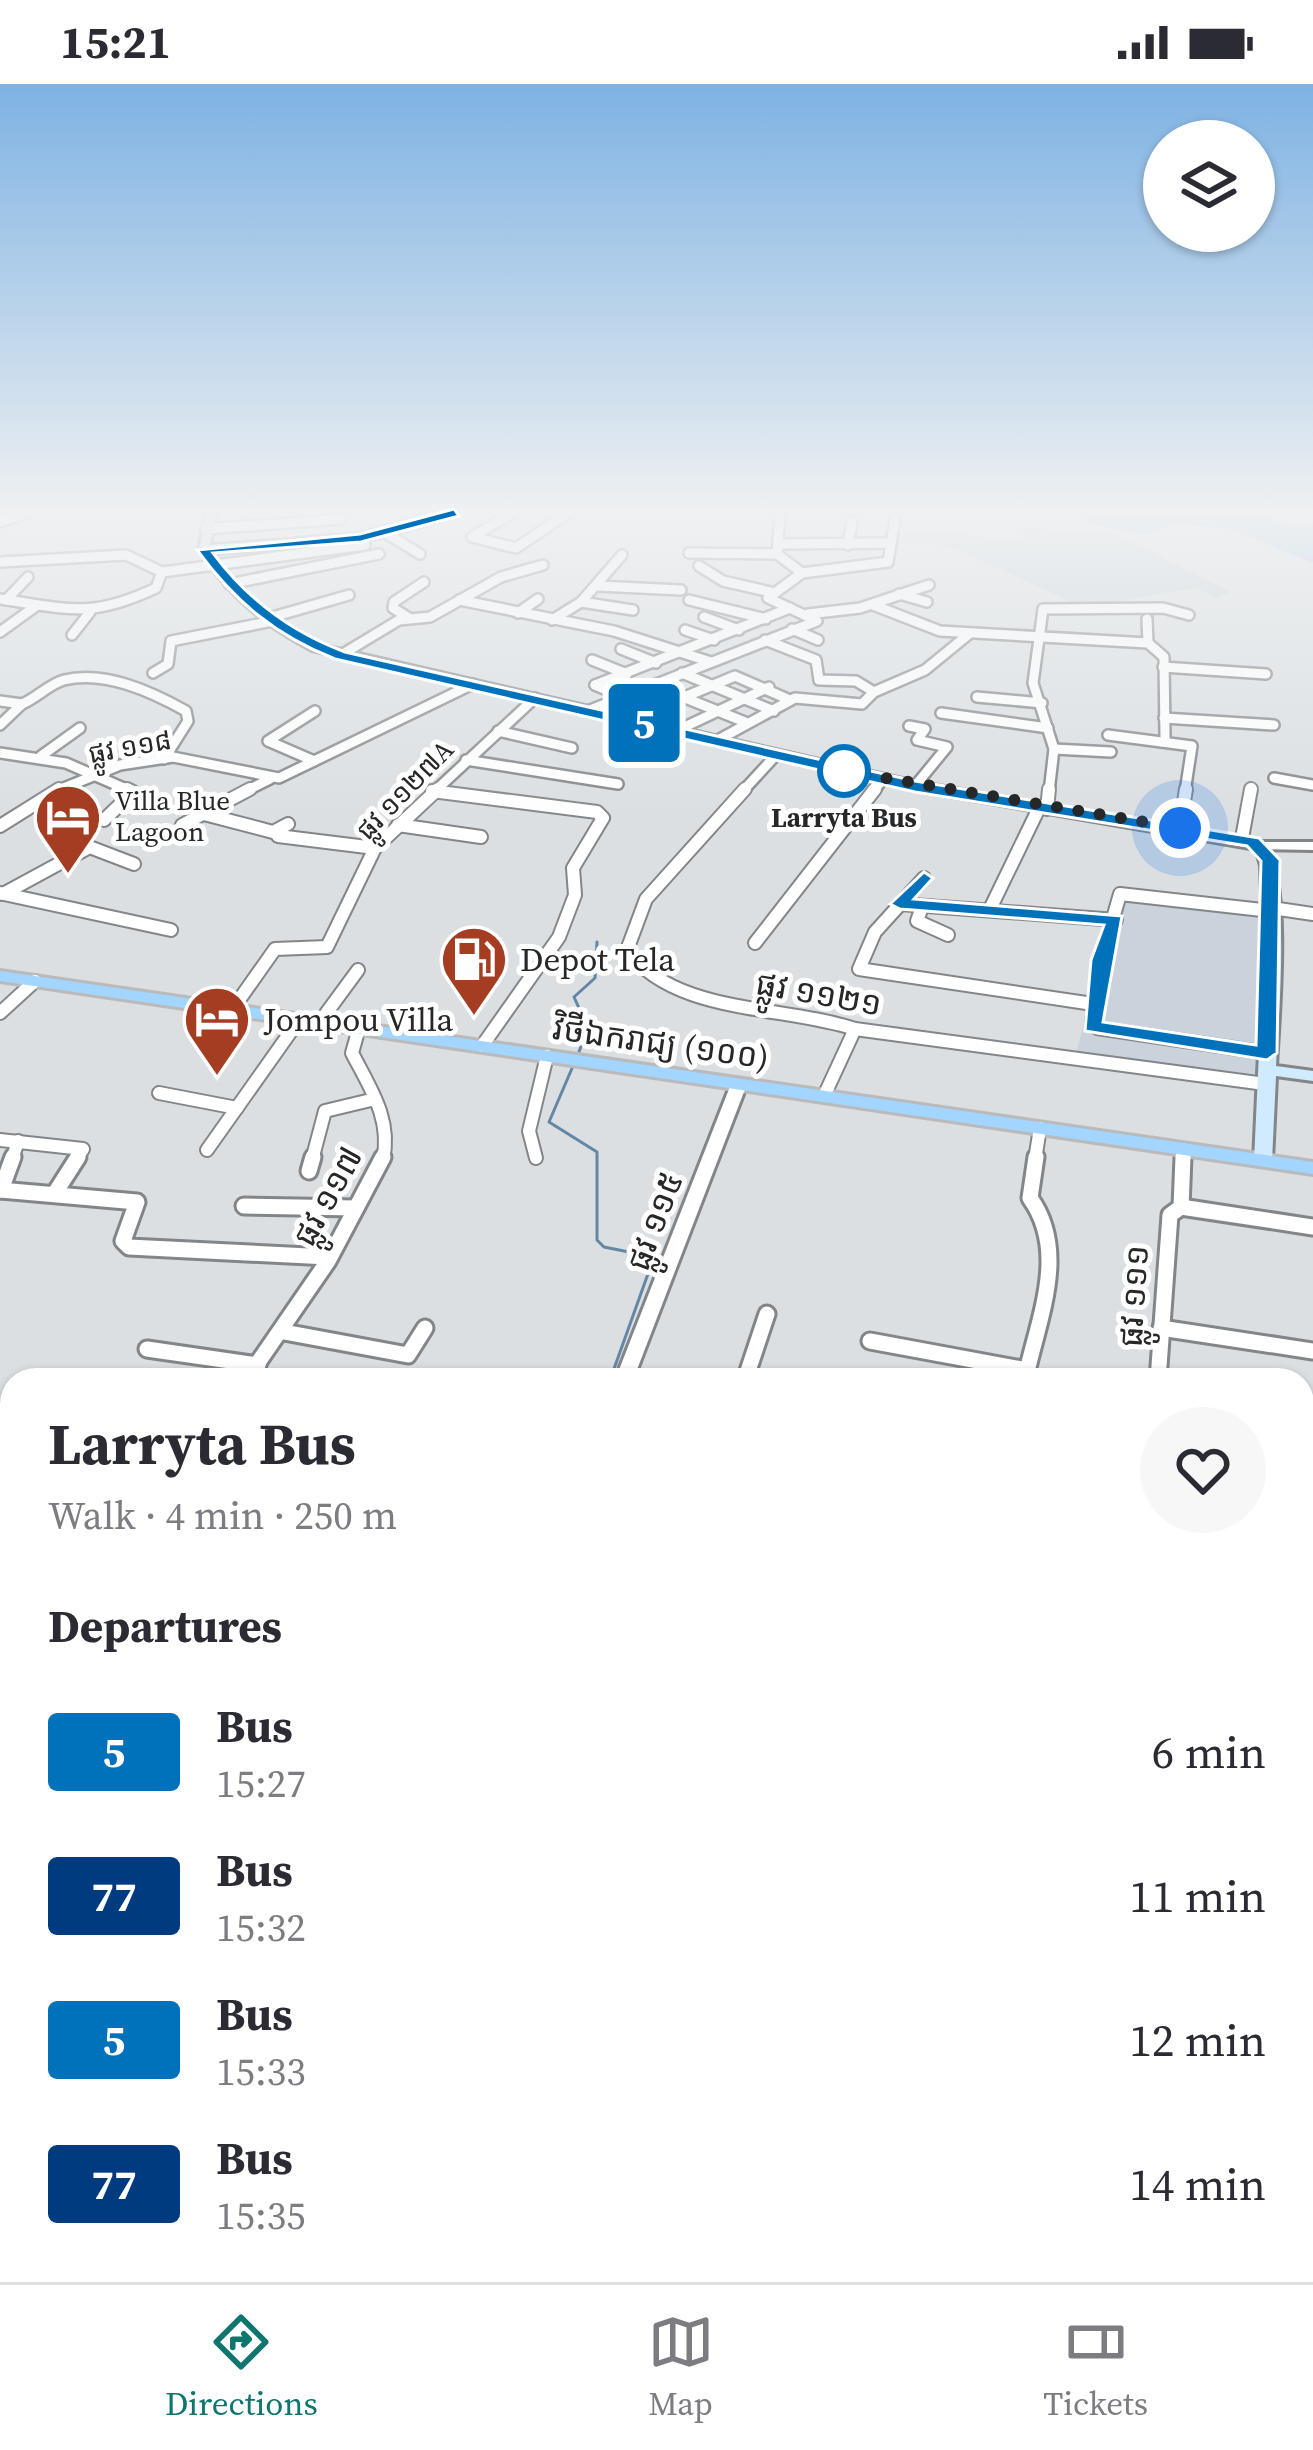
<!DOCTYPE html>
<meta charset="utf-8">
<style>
body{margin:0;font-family:"Source Serif 4","Noto Sans Khmer",serif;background:#f7f7f7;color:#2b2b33;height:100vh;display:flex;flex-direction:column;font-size:45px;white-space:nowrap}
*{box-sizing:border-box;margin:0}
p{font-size:39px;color:#7c7c81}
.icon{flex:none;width:66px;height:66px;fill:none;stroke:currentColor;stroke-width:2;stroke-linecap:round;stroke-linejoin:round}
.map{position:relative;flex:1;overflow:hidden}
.side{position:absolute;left:0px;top:1284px;width:1314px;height:915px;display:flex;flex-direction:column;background:#fff;border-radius:36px 36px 0 0;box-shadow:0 3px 9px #0004}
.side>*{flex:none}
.badge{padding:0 24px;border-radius:9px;font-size:42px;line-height:78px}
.buttons{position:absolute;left:1143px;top:36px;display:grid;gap:24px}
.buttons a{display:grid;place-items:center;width:132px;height:132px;border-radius:50%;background:#fff;box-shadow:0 3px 9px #0004;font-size:60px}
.you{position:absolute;width:60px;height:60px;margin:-30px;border:9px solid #fff;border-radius:50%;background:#1a73e8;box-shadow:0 0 0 18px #1a73e833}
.map>.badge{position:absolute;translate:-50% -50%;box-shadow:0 0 0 6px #fff}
h2{padding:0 48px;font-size:45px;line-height:108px}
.round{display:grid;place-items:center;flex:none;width:126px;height:126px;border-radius:63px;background:#f7f7f7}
.overview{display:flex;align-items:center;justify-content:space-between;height:204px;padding:0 48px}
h1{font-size:57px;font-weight:700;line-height:90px}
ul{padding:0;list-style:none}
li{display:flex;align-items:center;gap:36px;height:144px;padding:0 48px}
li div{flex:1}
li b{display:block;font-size:45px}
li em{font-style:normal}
li .badge{min-width:132px;font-weight:700;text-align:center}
.status{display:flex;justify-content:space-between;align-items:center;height:84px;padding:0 60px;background:#fff;direction:ltr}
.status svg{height:33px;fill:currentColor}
.menu{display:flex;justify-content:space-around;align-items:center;height:168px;border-top:3px solid #e1e1e2;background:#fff;font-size:33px;color:#7c7c81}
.menu a{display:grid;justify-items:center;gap:6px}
.menu .selected{color:#0f766e}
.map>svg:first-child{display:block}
.built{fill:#cad2db}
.green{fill:#a8c8e5}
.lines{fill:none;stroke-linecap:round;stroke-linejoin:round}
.stream-far1{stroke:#6487a6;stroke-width:3}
.stream{stroke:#6487a6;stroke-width:4.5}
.minor-far3-casing{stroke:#838689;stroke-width:14}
.minor-far2-casing{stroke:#838689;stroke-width:16}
.minor-far1-casing{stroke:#838689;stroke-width:21}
.minor-casing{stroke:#838689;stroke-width:26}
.tertiary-casing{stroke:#838689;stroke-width:6}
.secondary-casing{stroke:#838689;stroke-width:6}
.primary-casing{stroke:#bababb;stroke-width:6}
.minor-far3{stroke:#fff;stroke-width:9}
.minor-far2{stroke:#fff;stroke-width:12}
.minor-far1{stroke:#fff;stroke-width:15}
.minor{stroke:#fff;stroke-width:20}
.tertiary{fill:#fff;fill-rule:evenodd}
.secondary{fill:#d0eaff;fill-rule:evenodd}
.primary{fill:#a2d5ff;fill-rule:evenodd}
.wall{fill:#9da0a3}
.building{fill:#b7babe;stroke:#808285;stroke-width:3}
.line{fill:#0072bc;stroke:#fff;stroke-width:3}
.walk{stroke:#262729;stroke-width:12;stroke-dasharray:0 21.6}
.stop-dot{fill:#fff;stroke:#0072bc;stroke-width:6}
.labels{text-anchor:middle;stroke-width:10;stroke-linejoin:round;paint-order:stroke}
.far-street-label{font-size:27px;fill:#262729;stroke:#fff}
.far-poi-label{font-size:27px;fill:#262729;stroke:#fff;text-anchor:start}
.far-stop-label{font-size:27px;font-weight:bold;fill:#262729;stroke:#fff}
.poi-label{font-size:33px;fill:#262729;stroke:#fff;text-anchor:start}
.street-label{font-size:33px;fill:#262729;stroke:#fff}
</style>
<div class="status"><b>15:21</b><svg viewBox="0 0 49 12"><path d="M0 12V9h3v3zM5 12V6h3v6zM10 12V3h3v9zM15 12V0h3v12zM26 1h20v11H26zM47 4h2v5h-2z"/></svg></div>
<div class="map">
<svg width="1313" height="2198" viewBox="0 0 1313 2198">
<rect width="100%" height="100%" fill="#dbdfe2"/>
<g class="built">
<path d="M1026,443L1115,450L1231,508L1215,514L1198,504L1083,523L946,461L902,459L903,446L1019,455Z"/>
<path d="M1125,813L1265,829L1260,1001L1075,974L1084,939L1098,940Z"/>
</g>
<path class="green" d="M1088,429H1258L1295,444L1313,441V479L1231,445L1176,439L1144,451L1083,438Z"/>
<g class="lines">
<g class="stream-far1">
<path d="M577,973L588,944L574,913L595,894L597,858"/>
<path d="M573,982L549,1038L597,1068V1156L604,1163L654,1173L610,1296"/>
</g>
<path class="stream" d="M1302,2159L1313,2164"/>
<defs>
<g id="minor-far3">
<path d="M512,429L472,453L516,464L568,429"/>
<path d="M0,438L27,429"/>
<path d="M206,445L341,435"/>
<path d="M387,450L420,470"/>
<path d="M779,460L889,459"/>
<path d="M848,461L852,438"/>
<path d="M204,466L361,454L454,429"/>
<path d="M689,469L777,470"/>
<path d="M0,478L126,471L162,488L365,461"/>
<path d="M699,482L723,497L775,509"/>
<path d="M802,489L888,478L895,436"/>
<path d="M229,500L379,470"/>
<path d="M598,502L681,506"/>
<path d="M899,510L927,518"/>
<path d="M0,515C69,525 90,535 156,504L162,488"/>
<path d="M6,516L28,493"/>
<path d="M459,516L614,547L711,578"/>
<path d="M689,516L766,535"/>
<path d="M581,518L633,526"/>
<path d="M873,521L940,547L1148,559L1164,573L1165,654"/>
<path d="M518,529L538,515"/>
<path d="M808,530L860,524L929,501"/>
<path d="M704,533L739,546"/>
<path d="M269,534L349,511"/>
<path d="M409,534L393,524L394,518L424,498"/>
<path d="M1147,535L1148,559"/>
<path d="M552,536L581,518L622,471"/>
<path d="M792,545L818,556"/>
<path d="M685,546L714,556"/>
<path d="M0,548L36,522"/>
<path d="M72,551L90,528"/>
<path d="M765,556L816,576L819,596L856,597L874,608"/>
<path d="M621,565L656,579"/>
<path d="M341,571L399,536L430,533L501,493L543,481"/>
<path d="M592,576L627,590"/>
<path d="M1163,583L1266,590"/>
<path d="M153,589L168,580L171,557L273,537"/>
<path d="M682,589L774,627"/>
<path d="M595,601L653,626L735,592L790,616"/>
<path d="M595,601L790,524"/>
<path d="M653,601L745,638"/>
<path d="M977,613L1042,619"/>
<path d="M0,617L22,620L0,641"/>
<path d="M22,620C37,614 49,600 64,596C105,586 152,608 186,627L188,637L164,675"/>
<path d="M590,626L817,537L768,514L802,489L777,470L780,429"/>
<path d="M941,629L1048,644"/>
<path d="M1164,634L1274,641"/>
<path d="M909,642L925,645L917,656L947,663L915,702"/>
<path d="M498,647L572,664"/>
<path d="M676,647L769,603"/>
<path d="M1108,651L1192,662L1185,708"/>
<path d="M716,657L795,614L862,620L874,608L925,586L969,550"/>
<path d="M1054,665L1111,668"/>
<path d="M0,669L66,679L133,708"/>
<path d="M41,672L80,644"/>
<path d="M466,676L618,700"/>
<path d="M314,677L268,657L315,627"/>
<path d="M1274,694L1313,701"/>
<path d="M432,707L443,708"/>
<path d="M54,708L120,681L173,673L279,694L473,600"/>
<path d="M244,708L270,695"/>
<path d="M434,708L535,614"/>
<path d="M742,708L776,671"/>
<path d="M873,708L883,695"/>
<path d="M1049,708L1054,665L1033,599L1043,525L1163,524L1189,531"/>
</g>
<g id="minor-far2">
<path d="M745,705L646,815L627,866C675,931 782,921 855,945L1265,1000"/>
<path d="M432,707L597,728L603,734L573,784L575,811L559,853L482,962"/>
<path d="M1047,725L1049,705"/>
<path d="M204,730L273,748L288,740"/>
<path d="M104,736L133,708L127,705"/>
<path d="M182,741L250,705"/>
<path d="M398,741L481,753"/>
<path d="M0,742L59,705"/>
<path d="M1180,744L1186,705"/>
<path d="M58,751L134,780"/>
<path d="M278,752L375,764"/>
<path d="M1242,754L1251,705"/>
<path d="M924,794L875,848L859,885L1093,920"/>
<path d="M0,809L171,846"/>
<path d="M3,810L86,765"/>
<path d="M900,820L1116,836"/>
<path d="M922,823L917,837L948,851"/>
<path d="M1272,824L1313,830"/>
<path d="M990,825L1039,724"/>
<path d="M755,859L875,705"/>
<path d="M232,926L275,865L327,863L375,764L438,705"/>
<path d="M0,929L35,897"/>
<path d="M319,939L358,886"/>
<path d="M359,944L352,969C370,1004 392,1035 383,1076"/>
<path d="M1267,969L1097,944L1092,938L1101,876L1120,810L1271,827"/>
<path d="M159,1009L237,1024"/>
<path d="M824,1012L855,945"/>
<path d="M0,1056L83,1065L76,1076"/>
<path d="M207,1066L299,936"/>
<path d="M536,1074L529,1047L547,972"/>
<path d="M12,1076L18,1057"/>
<path d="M312,1076L325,1027L375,1015"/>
<path d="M1035,1076L1040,1044"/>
<path d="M1183,1076V1065"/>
</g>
<g id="minor-far1">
<path d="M309,1087L313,1073"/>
<path d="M0,1106L137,1118L123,1157L129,1163L328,1173"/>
<path d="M1,1106L13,1073"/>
<path d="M55,1109L78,1073"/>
<path d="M244,1122L356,1124"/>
<path d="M1181,1123L1313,1143"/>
<path d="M1161,1244L1313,1267"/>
<path d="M284,1248L408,1271L425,1244"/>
<path d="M870,1257L1027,1286"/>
<path d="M147,1265L258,1281"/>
<path d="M246,1296L328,1177L383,1073"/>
<path d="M745,1296L767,1230"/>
<path d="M1025,1296C1038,1235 1069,1168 1030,1114L1036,1073"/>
<path d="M1158,1296L1170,1131L1181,1123L1183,1073"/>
<path d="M1302,1430L1313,1432"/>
<path d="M0,1557L12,1545"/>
</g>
<g id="minor">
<path d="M1302,1580L1313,1584"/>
<path d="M1302,1677L1313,1685"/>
<path d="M1302,2123L1313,2129"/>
<path d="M0,2182L14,2198"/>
<path d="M786,2187L805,2198"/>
<path d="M859,2198L864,2187"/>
</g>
<g id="tertiary">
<path d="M1262,758H1313V766L1257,765L1256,762Z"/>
<path d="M739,995L747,1000L633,1296H615L731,1000Z"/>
<path d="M0,1852L12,1854V1876L0,1874Z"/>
<path d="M334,2187H362L359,2198H331Z"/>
</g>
<path id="secondary" d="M206,429H216L209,466C237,508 276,538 320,561L915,698L1267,759C1290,808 1279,925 1276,982L1313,987V997L1276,992L1272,1077L1263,1082L1254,1077L1264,860L1261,781L1256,765L915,706L312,566C265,542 227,510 199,466Z"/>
<path id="primary" d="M0,887L1313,1078V1090L0,897Z"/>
</defs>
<use href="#minor-far3" class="minor-far3-casing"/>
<use href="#minor-far2" class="minor-far2-casing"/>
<use href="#minor-far1" class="minor-far1-casing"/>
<use href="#minor" class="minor-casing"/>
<use href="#tertiary" class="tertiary-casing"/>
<use href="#secondary" class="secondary-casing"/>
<use href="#primary" class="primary-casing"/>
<use href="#minor-far3" class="minor-far3"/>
<use href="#minor-far2" class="minor-far2"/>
<use href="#minor-far1" class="minor-far1"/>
<use href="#minor" class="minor"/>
<use href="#tertiary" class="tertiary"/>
<use href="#secondary" class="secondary"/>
<use href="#primary" class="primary"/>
</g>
<path class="wall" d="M0,1578L12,1582V1678L0,1673Z"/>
<path class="building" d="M0,1578L12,1582V1653L0,1649Z"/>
<linearGradient id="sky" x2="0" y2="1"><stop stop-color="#7eb2e3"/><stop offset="0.58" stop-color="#eff1f2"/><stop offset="1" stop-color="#eff1f2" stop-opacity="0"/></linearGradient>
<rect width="1313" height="736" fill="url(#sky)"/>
<path class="line" d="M454,425L459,432L361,458L213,469C248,516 291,548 345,568L915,697L1259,754L1280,776L1277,969L1267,976L1085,947L1091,876L1104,841L900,825L890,820L924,788L933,794L914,815L1122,832L1103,938L1256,961L1261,777L1247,762L915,708L335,575C276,552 234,517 197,466L360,450Z"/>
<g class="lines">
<path class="walk" d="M844,687L1180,744"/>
</g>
<defs>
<symbol id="hotel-pin" viewBox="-11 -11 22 30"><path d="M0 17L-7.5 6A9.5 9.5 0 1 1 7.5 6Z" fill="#a53d22" stroke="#fff"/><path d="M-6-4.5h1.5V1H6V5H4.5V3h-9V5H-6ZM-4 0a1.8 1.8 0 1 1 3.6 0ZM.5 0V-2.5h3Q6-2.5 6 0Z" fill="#fff"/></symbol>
<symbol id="fuel-pin" viewBox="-11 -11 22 30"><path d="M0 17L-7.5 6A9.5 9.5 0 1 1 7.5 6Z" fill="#a53d22" stroke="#fff"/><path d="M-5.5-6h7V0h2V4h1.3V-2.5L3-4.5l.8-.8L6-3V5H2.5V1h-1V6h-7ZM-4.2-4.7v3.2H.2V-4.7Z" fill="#fff"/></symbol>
</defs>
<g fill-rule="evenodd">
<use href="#hotel-pin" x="30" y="695" width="76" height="104"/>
<use href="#fuel-pin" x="436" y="837" width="76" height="104"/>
<use href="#hotel-pin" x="179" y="897" width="76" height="104"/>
</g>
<circle class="stop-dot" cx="844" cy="687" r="24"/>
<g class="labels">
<g class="far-street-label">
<text transform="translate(130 663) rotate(-10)" y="9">ផ្លូវ ១១៨</text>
<text transform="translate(405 706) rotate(-46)" y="9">ផ្លូវ ១១២៧A</text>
</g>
<g class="far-poi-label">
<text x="115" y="726">Villa Blue<tspan x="115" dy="31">Lagoon</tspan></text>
</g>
<g class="far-stop-label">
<text x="844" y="743">Larryta Bus</text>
</g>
<g class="poi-label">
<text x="520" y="887">Depot Tela</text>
<text x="264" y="947">Jompou Villa</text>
</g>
<g class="street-label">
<text transform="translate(819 909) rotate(10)" y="12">ផ្លូវ ១១២១</text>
<text transform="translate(661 958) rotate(8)" y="12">វិថីឯករាជ្យ (១០០)</text>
<text transform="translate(327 1112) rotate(-61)" y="12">ផ្លូវ ១១៧</text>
<text transform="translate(654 1137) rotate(-69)" y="12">ផ្លូវ ១១៥</text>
<text transform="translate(1133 1212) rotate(-86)" y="12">ផ្លូវ ១១១</text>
</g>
</g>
</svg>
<div class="buttons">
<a><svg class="icon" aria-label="layers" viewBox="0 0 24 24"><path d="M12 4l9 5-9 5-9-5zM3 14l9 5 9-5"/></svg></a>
</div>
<div class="you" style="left:1180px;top:744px"></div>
<b class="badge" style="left:644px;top:639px;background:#0072bc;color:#fff">5</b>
<section class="side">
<div class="overview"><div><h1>Larryta Bus</h1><p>Walk · 4 min · 250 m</p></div><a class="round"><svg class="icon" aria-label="heart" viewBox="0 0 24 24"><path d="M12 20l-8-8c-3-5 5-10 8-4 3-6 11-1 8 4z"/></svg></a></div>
<h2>Departures</h2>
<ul>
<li><span class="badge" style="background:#0072bc;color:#fff">5</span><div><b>Bus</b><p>15:27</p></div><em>6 min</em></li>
<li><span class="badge" style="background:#003b80;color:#fff">77</span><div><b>Bus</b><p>15:32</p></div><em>11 min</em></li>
<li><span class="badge" style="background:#0072bc;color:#fff">5</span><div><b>Bus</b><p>15:33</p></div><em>12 min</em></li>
<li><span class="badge" style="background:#003b80;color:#fff">77</span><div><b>Bus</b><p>15:35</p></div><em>14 min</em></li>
</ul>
</section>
</div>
<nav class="menu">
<a class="selected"><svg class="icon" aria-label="directions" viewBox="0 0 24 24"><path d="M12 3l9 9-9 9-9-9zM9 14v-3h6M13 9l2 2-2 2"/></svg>Directions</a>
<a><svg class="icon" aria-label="map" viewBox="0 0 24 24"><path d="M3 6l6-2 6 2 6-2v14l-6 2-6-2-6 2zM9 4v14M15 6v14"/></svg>Map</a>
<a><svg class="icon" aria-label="tickets" viewBox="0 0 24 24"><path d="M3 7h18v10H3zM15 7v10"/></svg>Tickets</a>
</nav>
